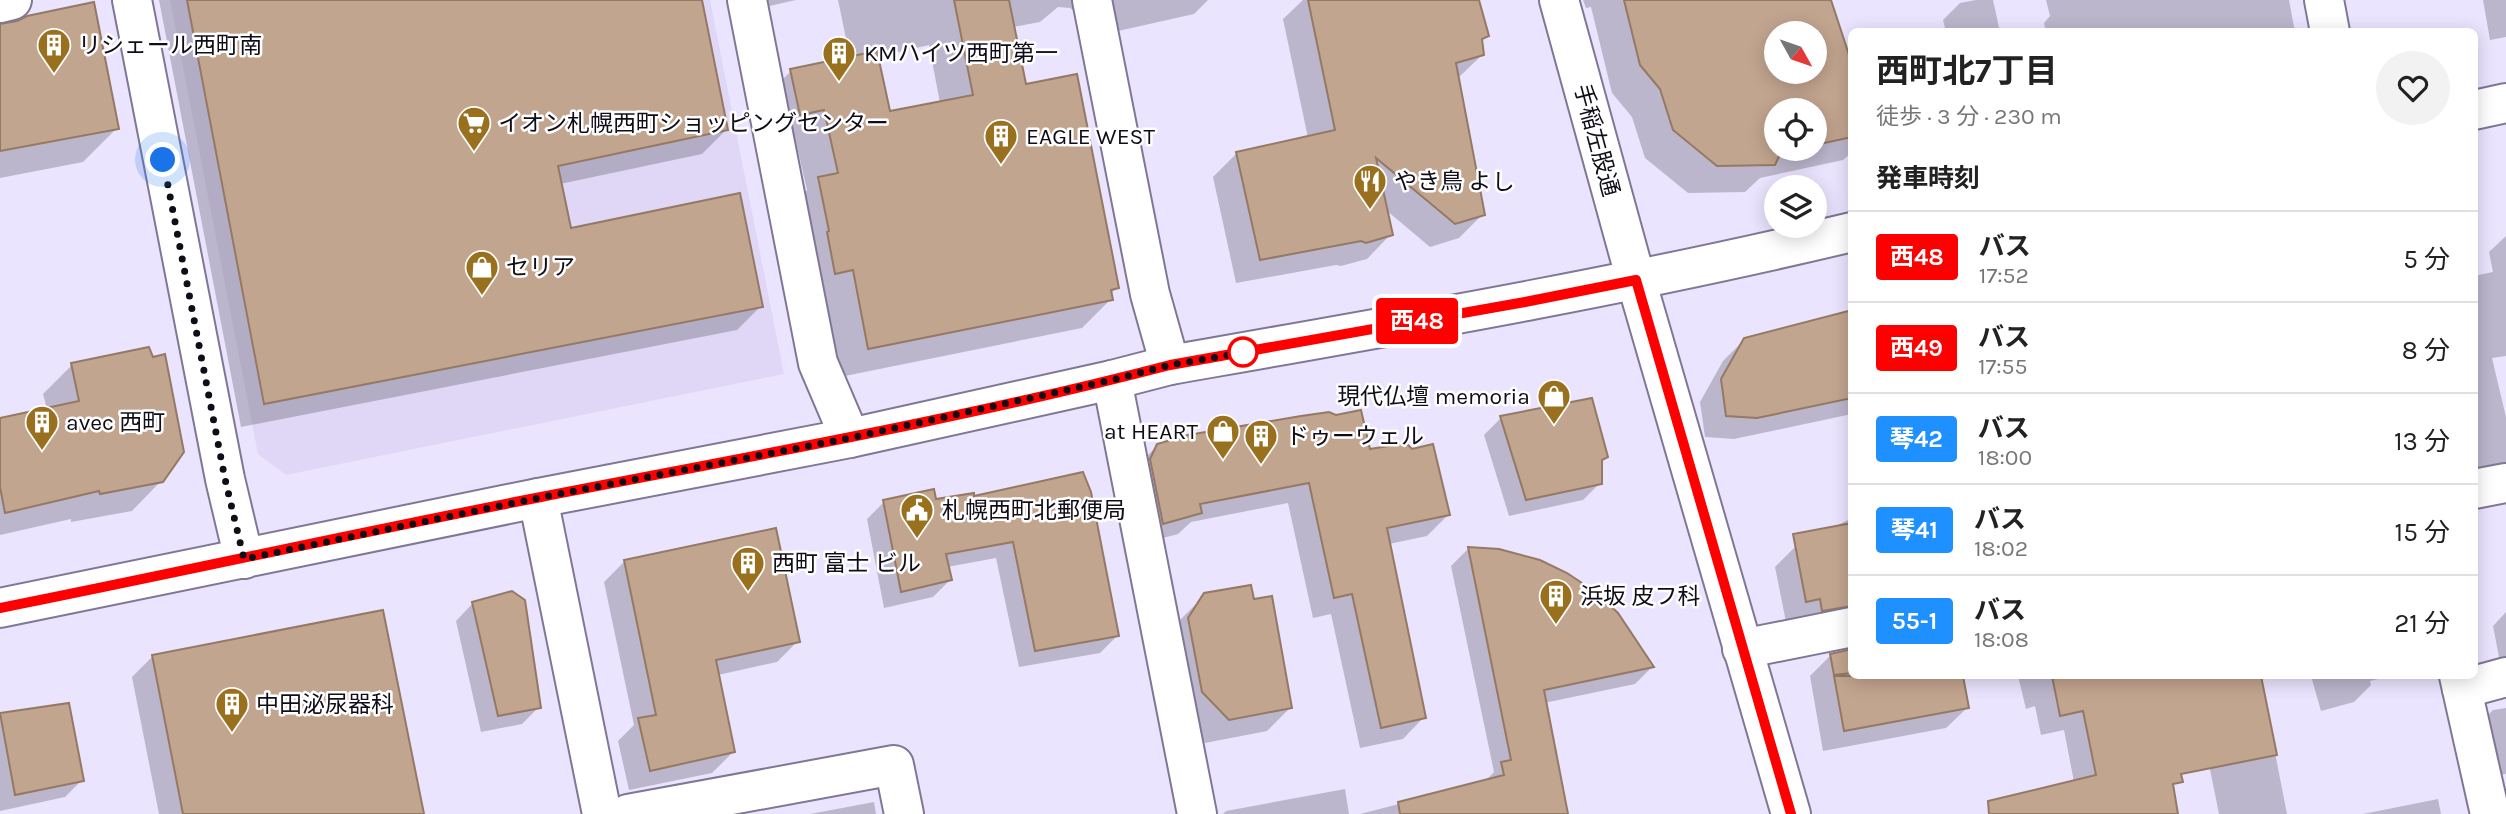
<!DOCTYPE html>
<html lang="ja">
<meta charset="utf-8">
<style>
body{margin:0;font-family:Karla,"Noto Sans JP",sans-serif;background:#f2f2f2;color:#222;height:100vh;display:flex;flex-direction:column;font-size:26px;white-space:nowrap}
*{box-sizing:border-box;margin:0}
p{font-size:23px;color:#767676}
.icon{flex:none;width:38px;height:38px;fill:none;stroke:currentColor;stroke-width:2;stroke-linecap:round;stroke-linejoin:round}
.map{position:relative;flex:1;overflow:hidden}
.side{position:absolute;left:1848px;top:28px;width:630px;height:651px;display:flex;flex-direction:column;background:#fff;border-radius:10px;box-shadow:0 4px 18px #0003}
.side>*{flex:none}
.badge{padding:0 14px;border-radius:5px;font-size:24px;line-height:46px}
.needle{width:46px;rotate:130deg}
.buttons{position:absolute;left:1764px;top:21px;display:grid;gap:14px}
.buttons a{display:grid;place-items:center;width:63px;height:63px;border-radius:50%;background:#fff;box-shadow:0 4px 18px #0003;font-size:35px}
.you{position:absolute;width:35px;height:35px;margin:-18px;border:5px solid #fff;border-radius:50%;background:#1a73e8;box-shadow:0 0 0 10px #1a73e833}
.map>.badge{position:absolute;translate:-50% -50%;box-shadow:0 0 0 4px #fff}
h2{padding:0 28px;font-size:26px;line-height:63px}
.round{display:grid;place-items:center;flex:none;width:74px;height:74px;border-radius:37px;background:#f2f2f2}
.overview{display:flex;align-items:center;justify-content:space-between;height:119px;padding:0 28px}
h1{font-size:33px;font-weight:700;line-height:52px}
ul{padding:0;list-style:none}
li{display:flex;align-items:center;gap:21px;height:91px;padding:0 28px;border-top:2px solid #e0e0e0}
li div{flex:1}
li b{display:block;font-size:26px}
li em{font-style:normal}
li .badge{min-width:77px;font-weight:700;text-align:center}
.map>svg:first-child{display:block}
.built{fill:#e0d7f7}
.shadow{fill:#0003;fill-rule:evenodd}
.building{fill:#c2a58f;stroke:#947964;stroke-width:2;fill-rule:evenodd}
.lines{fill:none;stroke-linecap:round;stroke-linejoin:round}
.minor-casing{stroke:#807795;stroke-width:42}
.major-casing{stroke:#807795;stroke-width:42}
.minor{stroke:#fff;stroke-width:38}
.major{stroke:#fff;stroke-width:38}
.line-casing{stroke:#fff;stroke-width:16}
.line{stroke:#f00;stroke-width:10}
.walk{stroke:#100d18;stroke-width:7;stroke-dasharray:0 12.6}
.stop-dot{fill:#fff;stroke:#f00;stroke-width:3.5}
.labels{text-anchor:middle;stroke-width:5;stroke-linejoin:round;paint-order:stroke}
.poi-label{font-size:23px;fill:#100d18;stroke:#fff;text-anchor:start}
.street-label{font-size:23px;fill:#100d18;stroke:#fff}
</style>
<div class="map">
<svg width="2506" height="814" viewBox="0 0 2506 814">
<rect width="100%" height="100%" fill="#ebe4ff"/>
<path class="built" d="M170,0H710L784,374L286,475L258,454Z"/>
<g class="shadow">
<path d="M159,0H701L726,130L702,154L560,184L569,230L761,306L737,330L241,427Z"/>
<path d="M750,0H796L752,10Z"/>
<path d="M838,0H1208L1194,14L1096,36L1079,14L1070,8L1058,7L1040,22L1013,27L1025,86L1117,288L1110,294L1111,299L1082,328L840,377L790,208L807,190L795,138L771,143L762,100L791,71L850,58ZM929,45L940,103L888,114L877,57Z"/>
<path d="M1303,0H1477L1487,35L1481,42L1482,55L1457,79L1483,214L1459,238L1430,247L1386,210L1391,234L1367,259L1341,266L1336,265L1236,283L1213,177L1237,153L1308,138L1283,19Z"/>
<path d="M1583,0H1829L1852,70V152L1843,160L1760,178L1745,192L1688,193L1645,158L1632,117L1612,93L1591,7L1586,8ZM1776,33H1815V72H1776ZM1776,110H1815V149H1776Z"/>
<path d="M1976,0H1993L2000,32H1946L1943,20L1960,3Z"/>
<path d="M2046,0H2289L2295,32H2046L2044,23L2050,16Z"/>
<path d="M2483,0H2506V37L2490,40Z"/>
<path d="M0,26L117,128L83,162L0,178Z"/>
<path d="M2506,236V356L2492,358L2506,417V472L2474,481V276L2493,272L2489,252Z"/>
<path d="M1852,312V414L1734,439L1705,437L1700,402L1723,361L1745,339Z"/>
<path d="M72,365L161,481L132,511L71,522V519L0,535V419L47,409L43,394Z"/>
<path d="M1501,418L1606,457L1601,462L1600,483L1583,500L1509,516L1484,435Z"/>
<path d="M1158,445L1369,451L1448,515L1427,536L1389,544L1424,717L1403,739L1360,748L1331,614L1313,618L1288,503L1191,522L1178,534L1141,544L1136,467Z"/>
<path d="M973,498L1117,636L1100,653L1019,667L996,558L947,567L950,580L933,597L884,608L867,519L884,502Z"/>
<path d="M1852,518V641L1786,622L1775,567L1796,546Z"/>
<path d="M1468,549L1499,551L1652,667L1635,684L1544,703L1566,814H1360L1484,782L1494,772L1451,566Z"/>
<path d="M625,561L798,641L777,662L718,675L733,752L712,773L629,790L618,741L634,725L604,582Z"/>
<path d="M1205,595L1291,707L1267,731L1205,743L1179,716L1165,644L1181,619Z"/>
<path d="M473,603L539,707L522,724L481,732L456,621Z"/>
<path d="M2506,612V672L2502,673L2493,626Z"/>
<path d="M1852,651V676H1961L1967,708L1946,728L1823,751L1810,676L1831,655Z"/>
<path d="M153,656L422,814H159L132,677Z"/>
<path d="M2018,676H2150L2177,814H2019L2074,782L2064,730L2041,735L2035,706L2026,709Z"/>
<path d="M2209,676H2260L2287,814H2219L2194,690Z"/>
<path d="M2311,676H2390L2370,681L2371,685L2354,702L2321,711Z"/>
<path d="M67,705L82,780L65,797L0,811V715Z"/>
<path d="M2506,708V774L2484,777L2476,727L2493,710Z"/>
<path d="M1345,789L1349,814H1223L1226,811Z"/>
<path d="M2438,799L2441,814H2363Z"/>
<path d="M874,802L876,814H810Z"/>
</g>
<g class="building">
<path d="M187,0H702L728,130L558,166L571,228L740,193L763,307L264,404Z"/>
<path d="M954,0H1009L1026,84L1077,74L1119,288L1111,290L1113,300L868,349L853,270L835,274L827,232L829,231L818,177L838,173L824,110L800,115L790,69L877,51L890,111L973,95Z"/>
<path d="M1308,0H1479L1489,36L1482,39L1484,55L1456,63L1485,215L1455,224L1376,158L1393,235L1366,243L1361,241L1260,260L1236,152L1335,130Z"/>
<path d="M1624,0H1831L1852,64V137L1815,145V110H1776V149H1796L1781,152L1775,165L1717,166L1673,130L1660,89L1640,65ZM1776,33H1815V72H1776Z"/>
<path d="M94,2L119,129L0,151V24L17,21L27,16Z"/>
<path d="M1852,310V398L1757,418L1726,416L1721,379L1744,338Z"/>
<path d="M149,347L153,357L165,354L184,452L163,482L100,494L99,491L5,513L0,487V418L79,401L71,363Z"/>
<path d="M1592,398L1608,457L1602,460V484L1526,500L1500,416Z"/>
<path d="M1361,410L1370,449L1406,443L1412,449L1433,444L1450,515L1387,528L1426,718L1381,728L1352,594L1334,598L1309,483L1200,504L1202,513L1163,524L1150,459L1157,444L1188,435L1301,416L1329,412L1336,415Z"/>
<path d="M1083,472L1091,492L1119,636L1035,651L1013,542L946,554L952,580L901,592L883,500L934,489L936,499L974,493V496Z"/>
<path d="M1852,523V606L1822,611L1820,599L1806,602L1793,534Z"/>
<path d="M776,528L800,642L716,660L735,752L650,771L638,718L656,715L624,560Z"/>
<path d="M1468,547L1499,549L1540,560L1567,573L1594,591L1618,613L1654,667L1544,690L1568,814H1400L1398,802L1504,775L1501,762L1511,760Z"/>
<path d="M1251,585L1254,599L1272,596L1292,708L1229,720L1202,692L1188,618L1204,593Z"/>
<path d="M512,591L525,600L541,708L498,716L472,602Z"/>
<path d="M383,610L424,814H183L152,655Z"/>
<path d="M1852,649V673L1834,675L1830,654Z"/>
<path d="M1834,676H1963L1969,708L1844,731Z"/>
<path d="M2052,676H2261L2277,755L2181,774L2183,782L2173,784L2178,814H1989L1988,801L2096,775L2083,711L2060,716Z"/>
<path d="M69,703L84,781L15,795L0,713Z"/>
</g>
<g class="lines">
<defs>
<g id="minor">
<path d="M132,0L225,479L244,559"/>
<path d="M747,0L818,363L850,438"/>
<path d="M1092,0L1150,294L1170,365"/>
<path d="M1559,0L1636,280L1791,814"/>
<path d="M2324,0L2330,32"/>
<path d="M0,3L12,0"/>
<path d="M1112,380L1197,814"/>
<path d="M2474,489L2506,483"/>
<path d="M538,498L602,814"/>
<path d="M1742,649L1852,627"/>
<path d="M2459,676L2490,814"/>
<path d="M2462,689L2506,677"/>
<path d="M628,814L894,765L904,814"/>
</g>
<g id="major">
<path d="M2474,110L2506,103"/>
<path d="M0,608L538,498L850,438L1112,380L1170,365C1398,325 1626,286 1852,232"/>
</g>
</defs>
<use href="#minor" class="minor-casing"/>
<use href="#major" class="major-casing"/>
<use href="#minor" class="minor"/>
<use href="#major" class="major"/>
</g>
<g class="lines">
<defs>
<path id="line" d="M0,608C181,572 360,532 541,497C751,456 963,419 1170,365L1525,302L1636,280L1791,814"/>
</defs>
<use href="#line" class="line-casing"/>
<use href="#line" class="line"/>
<path class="walk" d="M163,160L225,479L244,559L538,498L850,438L1112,380L1170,365L1252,351L1243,352"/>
</g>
<defs>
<symbol id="building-pin" viewBox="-11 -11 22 30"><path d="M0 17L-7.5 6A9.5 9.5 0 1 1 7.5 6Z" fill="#99701d" stroke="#fff"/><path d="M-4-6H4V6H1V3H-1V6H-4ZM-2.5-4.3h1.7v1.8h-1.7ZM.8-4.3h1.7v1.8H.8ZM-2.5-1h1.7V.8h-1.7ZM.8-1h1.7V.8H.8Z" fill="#fff"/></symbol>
<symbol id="supermarket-pin" viewBox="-11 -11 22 30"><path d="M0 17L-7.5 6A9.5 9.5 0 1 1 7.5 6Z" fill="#99701d" stroke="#fff"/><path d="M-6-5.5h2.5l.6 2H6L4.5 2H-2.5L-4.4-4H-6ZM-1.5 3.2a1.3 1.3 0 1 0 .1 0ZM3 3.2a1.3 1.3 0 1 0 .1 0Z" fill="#fff"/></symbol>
<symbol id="restaurant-pin" viewBox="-11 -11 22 30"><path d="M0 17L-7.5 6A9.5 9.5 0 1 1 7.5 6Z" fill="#99701d" stroke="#fff"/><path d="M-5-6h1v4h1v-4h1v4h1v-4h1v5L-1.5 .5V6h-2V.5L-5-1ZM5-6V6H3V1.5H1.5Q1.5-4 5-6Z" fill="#fff"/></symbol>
<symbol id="shop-pin" viewBox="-11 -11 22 30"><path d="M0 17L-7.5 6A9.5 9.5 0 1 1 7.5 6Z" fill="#99701d" stroke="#fff"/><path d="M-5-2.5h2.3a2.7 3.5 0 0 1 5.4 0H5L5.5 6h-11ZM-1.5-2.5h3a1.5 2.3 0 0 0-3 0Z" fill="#fff"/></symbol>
<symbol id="civic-pin" viewBox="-11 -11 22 30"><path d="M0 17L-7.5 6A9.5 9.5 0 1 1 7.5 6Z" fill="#99701d" stroke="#fff"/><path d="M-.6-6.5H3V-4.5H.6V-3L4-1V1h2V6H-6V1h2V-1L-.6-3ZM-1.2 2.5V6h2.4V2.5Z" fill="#fff"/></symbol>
</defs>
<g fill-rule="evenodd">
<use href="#building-pin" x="35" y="26" width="38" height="52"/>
<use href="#building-pin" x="820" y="34" width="38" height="52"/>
<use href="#supermarket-pin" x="455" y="104" width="38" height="52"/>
<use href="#building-pin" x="982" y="117" width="38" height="52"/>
<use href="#restaurant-pin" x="1351" y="162" width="38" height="52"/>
<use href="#shop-pin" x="463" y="248" width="38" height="52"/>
<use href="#shop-pin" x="1535" y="377" width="38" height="52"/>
<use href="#building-pin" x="23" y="403" width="38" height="52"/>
<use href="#shop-pin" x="1204" y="412" width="38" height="52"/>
<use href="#building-pin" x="1242" y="417" width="38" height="52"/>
<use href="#civic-pin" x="898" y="491" width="38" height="52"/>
<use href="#building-pin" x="729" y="544" width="38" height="52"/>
<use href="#building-pin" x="1537" y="577" width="38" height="52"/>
<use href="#building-pin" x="213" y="685" width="38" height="52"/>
</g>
<circle class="stop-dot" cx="1243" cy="352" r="14"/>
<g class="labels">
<g class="poi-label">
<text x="78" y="53">リシェール西町南</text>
<text x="864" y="61">KMハイツ西町第一</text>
<text x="498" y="131">イオン札幌西町ショッピングセンター</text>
<text x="1026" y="144">EAGLE WEST</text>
<text x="1394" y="189">やき鳥 よし</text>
<text x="506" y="275">セリア</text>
<text x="1530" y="404" text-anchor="end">現代仏壇 memoria</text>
<text x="66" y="430">avec 西町</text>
<text x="1198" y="439" text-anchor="end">at HEART</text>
<text x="1286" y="444">ドゥーウェル</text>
<text x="942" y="518">札幌西町北郵便局</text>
<text x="772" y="571">西町 富士 ビル</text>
<text x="1580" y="604">浜坂 皮フ科</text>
<text x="256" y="712">中田泌尿器科</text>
</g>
<g class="street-label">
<text transform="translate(1597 140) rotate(75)" y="8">手稲左股通</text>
</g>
</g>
</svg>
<div class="buttons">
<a><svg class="needle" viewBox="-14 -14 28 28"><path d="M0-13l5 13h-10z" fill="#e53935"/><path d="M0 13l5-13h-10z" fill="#767676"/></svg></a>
<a><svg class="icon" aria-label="locate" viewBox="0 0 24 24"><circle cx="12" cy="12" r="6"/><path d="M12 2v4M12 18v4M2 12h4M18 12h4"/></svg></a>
<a><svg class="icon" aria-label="layers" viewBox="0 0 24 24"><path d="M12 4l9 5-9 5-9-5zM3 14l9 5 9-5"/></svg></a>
</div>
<div class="you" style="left:163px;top:160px"></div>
<b class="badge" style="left:1417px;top:321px;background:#f00;color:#fff">西48</b>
<section class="side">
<div class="overview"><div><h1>西町北7丁目</h1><p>徒歩 · 3 分 · 230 m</p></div><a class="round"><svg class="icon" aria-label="heart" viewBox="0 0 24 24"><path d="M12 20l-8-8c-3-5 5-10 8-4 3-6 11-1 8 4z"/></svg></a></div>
<h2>発車時刻</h2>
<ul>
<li><span class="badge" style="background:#f00;color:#fff">西48</span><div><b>バス</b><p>17:52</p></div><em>5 分</em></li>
<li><span class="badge" style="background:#f00;color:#fff">西49</span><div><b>バス</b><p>17:55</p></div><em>8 分</em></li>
<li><span class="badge" style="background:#1e90ff;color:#fff">琴42</span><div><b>バス</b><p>18:00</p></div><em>13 分</em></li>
<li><span class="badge" style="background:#1e90ff;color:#fff">琴41</span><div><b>バス</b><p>18:02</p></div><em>15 分</em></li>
<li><span class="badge" style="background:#1e90ff;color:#fff">55-1</span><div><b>バス</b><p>18:08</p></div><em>21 分</em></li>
</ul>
</section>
</div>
